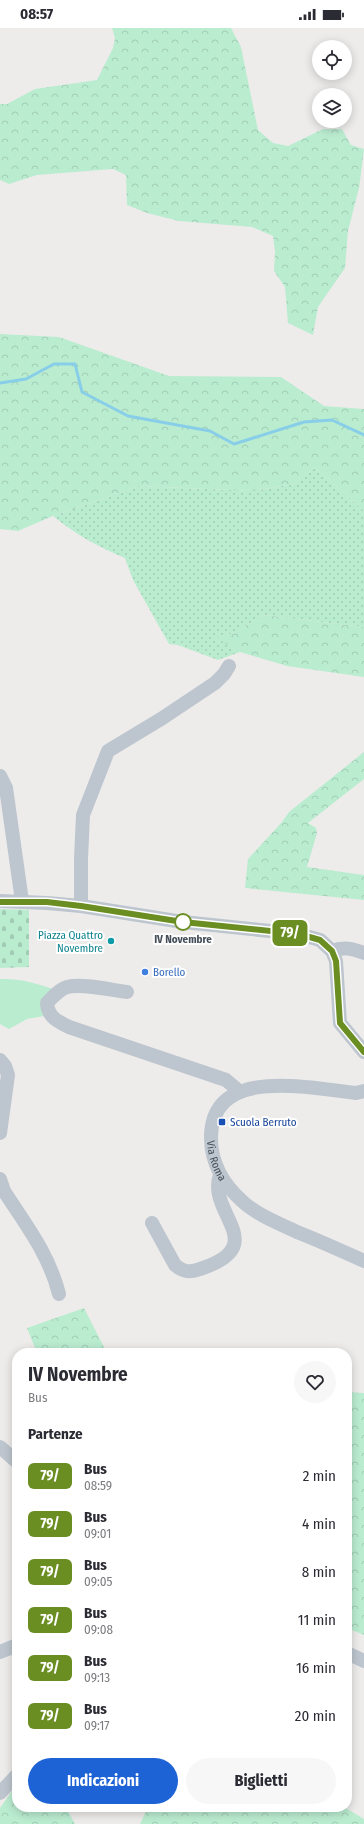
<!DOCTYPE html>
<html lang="it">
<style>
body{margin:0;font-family:"Fira Sans Condensed",sans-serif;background:#f7f7f7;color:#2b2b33;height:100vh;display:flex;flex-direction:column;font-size:15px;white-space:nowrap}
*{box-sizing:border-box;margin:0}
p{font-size:13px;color:#7c7c81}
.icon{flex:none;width:22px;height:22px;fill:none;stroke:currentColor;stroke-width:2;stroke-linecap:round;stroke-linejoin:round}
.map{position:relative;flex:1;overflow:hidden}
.panel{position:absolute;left:12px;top:1320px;width:340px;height:464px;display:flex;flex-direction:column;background:#fff;border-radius:16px;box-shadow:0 2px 10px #0003}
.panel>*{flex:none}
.badge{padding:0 8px;border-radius:6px;font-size:14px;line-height:26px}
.buttons{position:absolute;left:312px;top:12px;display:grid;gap:8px}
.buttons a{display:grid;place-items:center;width:40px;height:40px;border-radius:50%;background:#fff;box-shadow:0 2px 10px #0003;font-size:20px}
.map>.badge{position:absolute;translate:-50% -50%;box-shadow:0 0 0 2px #fff}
h2{padding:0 16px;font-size:15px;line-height:36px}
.round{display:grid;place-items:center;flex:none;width:42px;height:42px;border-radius:21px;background:#f7f7f7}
.summary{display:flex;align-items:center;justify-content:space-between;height:68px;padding:0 16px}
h1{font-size:19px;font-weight:700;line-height:30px}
.primary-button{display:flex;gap:8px;margin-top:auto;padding:8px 16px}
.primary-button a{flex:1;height:46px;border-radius:24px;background:#1e63d6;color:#fff;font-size:16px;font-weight:700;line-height:46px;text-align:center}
.primary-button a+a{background:#f7f7f7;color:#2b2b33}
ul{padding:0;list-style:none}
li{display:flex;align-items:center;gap:12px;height:48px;padding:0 16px}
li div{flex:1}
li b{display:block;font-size:15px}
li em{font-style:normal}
li .badge{min-width:44px;font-weight:700;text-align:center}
.status{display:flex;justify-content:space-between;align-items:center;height:28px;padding:0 20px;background:#fff;direction:ltr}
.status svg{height:11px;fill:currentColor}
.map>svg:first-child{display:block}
.grass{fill:url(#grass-dots)}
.forest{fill:url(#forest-crowns)}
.cemetery{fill:url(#cemetery-stones)}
.green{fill:#baecd0}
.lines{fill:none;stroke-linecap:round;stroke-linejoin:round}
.stream{stroke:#88cee8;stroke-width:3}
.minor{stroke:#bdc5ce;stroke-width:14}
.line-casing{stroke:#fff;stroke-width:9}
.line{stroke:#6b8e23;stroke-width:6}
.stop-dot{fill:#fff;stroke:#6b8e23;stroke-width:2}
.culture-dot{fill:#0f9aa8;stroke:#fff;stroke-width:1.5}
.shop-dot{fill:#3f7fe0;stroke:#fff;stroke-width:1.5}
.transit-dot{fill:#1a4fb4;stroke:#fff;stroke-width:1.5}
.labels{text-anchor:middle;stroke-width:4;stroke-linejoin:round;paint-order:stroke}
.culture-label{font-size:11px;fill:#0d838f;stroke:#fff;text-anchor:end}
.stop-label{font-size:11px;font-weight:bold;fill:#454e58;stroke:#fff}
.shop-label{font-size:11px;fill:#366cbe;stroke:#fff;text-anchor:start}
.transit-label{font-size:11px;fill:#164399;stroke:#fff;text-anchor:start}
.street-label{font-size:11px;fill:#454e58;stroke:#fff}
</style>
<div class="status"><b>08:57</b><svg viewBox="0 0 49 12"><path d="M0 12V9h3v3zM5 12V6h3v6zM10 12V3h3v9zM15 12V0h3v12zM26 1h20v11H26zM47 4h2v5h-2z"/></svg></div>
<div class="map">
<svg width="364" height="1796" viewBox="0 0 364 1796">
<defs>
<pattern id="grass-dots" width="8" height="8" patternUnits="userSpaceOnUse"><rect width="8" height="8" fill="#baecd0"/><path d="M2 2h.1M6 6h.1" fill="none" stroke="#a1ccb5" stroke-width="1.8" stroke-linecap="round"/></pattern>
<pattern id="forest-crowns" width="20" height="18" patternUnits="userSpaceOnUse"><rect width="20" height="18" fill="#baecd0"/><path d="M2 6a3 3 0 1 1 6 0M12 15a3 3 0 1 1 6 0" fill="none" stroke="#a1ccb5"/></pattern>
<pattern id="cemetery-stones" width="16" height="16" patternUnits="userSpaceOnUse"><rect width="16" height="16" fill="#baecd0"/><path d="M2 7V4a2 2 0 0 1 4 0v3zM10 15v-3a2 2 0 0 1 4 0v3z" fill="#a1ccb5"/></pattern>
</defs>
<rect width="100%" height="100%" fill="#eeeceb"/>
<path class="grass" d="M315,439L364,483V599L263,587L235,605L216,609L240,624L218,632L178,617L169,616L133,552L125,530C98,519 75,506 53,488L139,458L253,463L294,456Z"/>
<g class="forest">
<path d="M112,0H231L241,19L258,102L273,115L288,118L323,101H342L351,117L364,121L359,160L348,203L345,240L318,279L313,307L288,295L285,259L274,243L275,224L273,208L252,199L179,193L147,185L127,177L126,147L113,141L37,147L9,156L0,152V76H7L35,61L97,52L113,20L115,10Z"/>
<path d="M0,306L59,309L169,348L281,349L324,378L364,381V483L315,439L294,456L253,463L139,458L53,488L18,503L0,501Z"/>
<path d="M263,587L364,599V649L287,638L240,624L215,609L235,605Z"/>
<path d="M364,724V751L308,795L316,800L317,805L307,839L364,847V872L245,860L248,831L282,794L289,784Z"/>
<path d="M84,1280L107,1325H37L27,1300Z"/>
<path d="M347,1364L364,1365V1607L347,1600Z"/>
<path d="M17,1756V1779H69V1785L75,1796H0V1780Z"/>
<path d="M148,1779H344L364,1791V1796H140Z"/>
</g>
<path class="cemetery" d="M0,881L29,882V939L0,940Z"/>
<path class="green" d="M0,951C21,950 39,956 59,963L50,987L27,991L9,1001L0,996Z"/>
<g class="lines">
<path class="stream" d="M0,355L26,351L54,336H75L82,364L128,388L210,403L234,416L304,394L332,392L364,407"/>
<g class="minor">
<path d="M0,748L6,760L22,873"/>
<path d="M0,873L47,875L81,878L183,894L299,906L320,912L332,923L336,933L340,995L364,1024"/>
<path d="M81,878V831L83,787L108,723L161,691L215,655L224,646L229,638"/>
<path d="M332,923C344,918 353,921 364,925"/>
<path d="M127,964C111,962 82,955 67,959C58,962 53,969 47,975C48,989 57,993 69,999L226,1052L239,1063"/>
<path d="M0,1032L5,1038L8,1047L0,1105"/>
<path id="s1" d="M364,1063L356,1065C309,1060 211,1037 211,1110C211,1135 224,1157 242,1173C257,1187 278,1195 297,1204C320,1213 342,1223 364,1233"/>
<path d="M0,1151L4,1163C26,1197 49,1226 59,1266"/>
<path d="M152,1195L175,1237C183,1244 190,1245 200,1241C273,1217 206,1185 220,1147"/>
<path d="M0,1419L17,1434"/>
<path d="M0,1624L17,1617"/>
<path d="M347,1625L364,1633"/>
<path d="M0,1765L17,1747"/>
</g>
</g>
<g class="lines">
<defs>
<path id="line" d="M0,874H47L81,878L183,894L299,906L320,912L332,923L336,933L340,995L364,1024"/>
</defs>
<use href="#line" class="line-casing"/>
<use href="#line" class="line"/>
</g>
<circle class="stop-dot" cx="183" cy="894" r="8"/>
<circle class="culture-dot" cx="111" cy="913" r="4"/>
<circle class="shop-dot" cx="145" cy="944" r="4"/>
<rect class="transit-dot" x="218" y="1090" width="8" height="8" rx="2"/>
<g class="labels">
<g class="culture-label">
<text x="103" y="911">Piazza Quattro<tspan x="103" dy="13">Novembre</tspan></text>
</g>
<g class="stop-label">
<text x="183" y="915">IV Novembre</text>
</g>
<g class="shop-label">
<text x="153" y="948">Borello</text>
</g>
<g class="transit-label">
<text x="230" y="1098">Scuola Berruto</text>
</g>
<g class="street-label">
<text dy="4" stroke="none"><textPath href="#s1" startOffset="207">Via Roma</textPath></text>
</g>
</g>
</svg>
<div class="buttons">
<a><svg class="icon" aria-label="locate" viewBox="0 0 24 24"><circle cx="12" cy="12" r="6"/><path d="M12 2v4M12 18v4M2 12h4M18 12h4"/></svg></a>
<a><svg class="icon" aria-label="layers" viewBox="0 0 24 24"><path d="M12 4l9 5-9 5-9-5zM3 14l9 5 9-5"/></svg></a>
</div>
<b class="badge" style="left:290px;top:905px;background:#6b8e23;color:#fff">79/</b>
<section class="panel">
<div class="summary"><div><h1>IV Novembre</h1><p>Bus</p></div><a class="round"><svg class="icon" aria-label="heart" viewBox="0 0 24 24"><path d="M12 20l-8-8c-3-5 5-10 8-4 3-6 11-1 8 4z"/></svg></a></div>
<h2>Partenze</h2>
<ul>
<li><span class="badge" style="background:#6b8e23;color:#fff">79/</span><div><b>Bus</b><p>08:59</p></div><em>2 min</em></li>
<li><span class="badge" style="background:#6b8e23;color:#fff">79/</span><div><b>Bus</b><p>09:01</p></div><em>4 min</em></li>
<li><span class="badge" style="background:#6b8e23;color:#fff">79/</span><div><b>Bus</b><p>09:05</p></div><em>8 min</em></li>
<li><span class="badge" style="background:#6b8e23;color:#fff">79/</span><div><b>Bus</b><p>09:08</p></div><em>11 min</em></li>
<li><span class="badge" style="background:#6b8e23;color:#fff">79/</span><div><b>Bus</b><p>09:13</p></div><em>16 min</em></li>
<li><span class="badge" style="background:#6b8e23;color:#fff">79/</span><div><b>Bus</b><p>09:17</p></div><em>20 min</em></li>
</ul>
<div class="primary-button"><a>Indicazioni</a><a>Biglietti</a></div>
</section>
</div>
